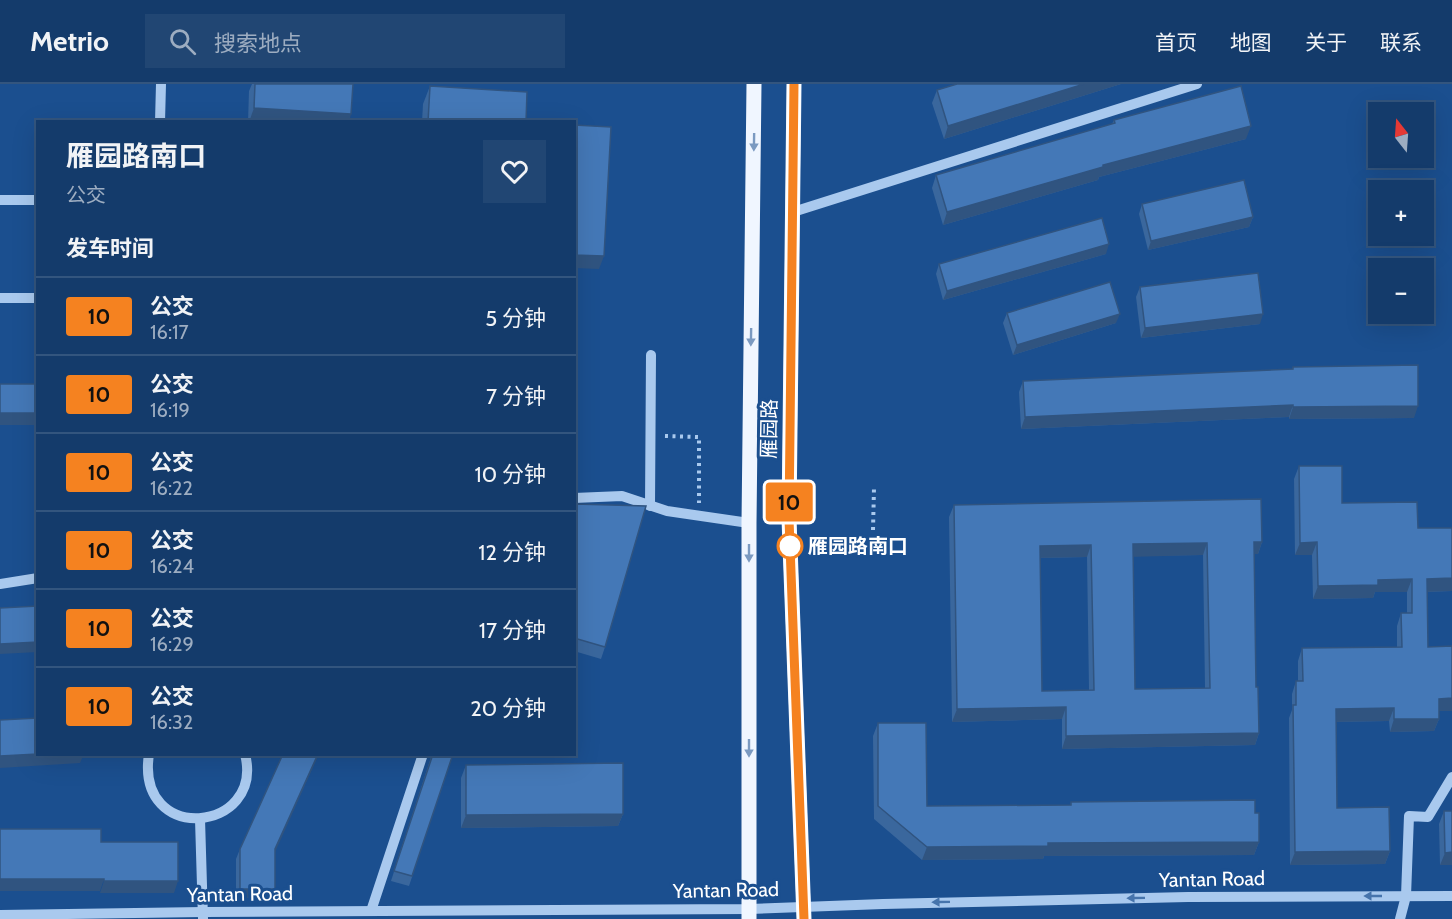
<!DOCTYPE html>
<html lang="zh">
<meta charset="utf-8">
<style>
body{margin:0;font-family:Cabin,"Noto Sans SC",sans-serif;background:#214673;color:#f1f3f6;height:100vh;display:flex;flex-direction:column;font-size:22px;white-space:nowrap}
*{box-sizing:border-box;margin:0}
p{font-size:20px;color:#9dadc1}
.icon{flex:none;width:33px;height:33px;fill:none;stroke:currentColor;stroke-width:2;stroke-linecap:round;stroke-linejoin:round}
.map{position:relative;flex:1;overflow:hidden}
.side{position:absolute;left:36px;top:36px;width:540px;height:636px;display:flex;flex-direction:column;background:#143b6b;border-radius:0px;box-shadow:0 6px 24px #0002,0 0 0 2px #33557e}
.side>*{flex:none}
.badge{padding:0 12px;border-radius:4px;font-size:21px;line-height:39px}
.needle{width:39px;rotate:343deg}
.tools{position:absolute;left:1368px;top:18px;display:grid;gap:12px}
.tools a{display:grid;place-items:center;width:66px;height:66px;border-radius:0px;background:#143b6b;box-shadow:0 6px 24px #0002,0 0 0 2px #33557e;font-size:30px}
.map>.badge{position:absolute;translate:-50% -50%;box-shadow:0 0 0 3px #fff}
h2{padding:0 30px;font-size:22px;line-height:54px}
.round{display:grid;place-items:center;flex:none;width:63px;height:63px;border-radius:0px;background:#214673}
.head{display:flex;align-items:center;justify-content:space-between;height:102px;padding:0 30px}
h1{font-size:28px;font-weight:700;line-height:45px}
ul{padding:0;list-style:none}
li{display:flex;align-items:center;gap:18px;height:78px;padding:0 30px;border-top:2px solid #33557e}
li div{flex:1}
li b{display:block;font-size:22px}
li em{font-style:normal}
li .badge{min-width:66px;font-weight:700;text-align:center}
header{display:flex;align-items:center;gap:36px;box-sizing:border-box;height:84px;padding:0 30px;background:#143b6b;border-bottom:2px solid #33557e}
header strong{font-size:28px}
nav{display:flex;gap:33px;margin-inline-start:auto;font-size:21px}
.search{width:420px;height:54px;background:#214673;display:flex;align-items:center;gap:15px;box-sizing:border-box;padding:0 21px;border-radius:0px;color:#9dadc1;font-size:22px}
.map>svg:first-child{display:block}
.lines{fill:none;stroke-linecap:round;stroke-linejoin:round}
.path{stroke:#a9c9ee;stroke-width:4;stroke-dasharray:3 4.5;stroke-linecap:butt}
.minor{stroke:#a9c9ee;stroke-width:10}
.major{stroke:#f0f6ff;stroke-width:15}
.wall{fill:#3a679d;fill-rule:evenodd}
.shaded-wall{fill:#305480}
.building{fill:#4478b7;stroke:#305480;stroke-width:1.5;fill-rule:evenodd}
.oneway{fill:#7b9ac1}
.oneway2{fill:#4674ac}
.line-casing{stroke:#fff;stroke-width:14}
.line{stroke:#f58220;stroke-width:9}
.stop-dot{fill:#fff;stroke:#f58220;stroke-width:3}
.labels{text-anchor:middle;stroke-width:6;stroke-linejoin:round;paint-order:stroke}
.street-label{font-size:20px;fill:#fff;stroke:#1b4f8f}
.stop-label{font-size:20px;font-weight:bold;fill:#fff;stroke:#1b4f8f;text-anchor:start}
</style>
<header>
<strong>Metrio</strong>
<div class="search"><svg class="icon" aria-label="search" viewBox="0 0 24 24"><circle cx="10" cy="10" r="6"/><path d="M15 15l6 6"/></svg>搜索地点</div>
<nav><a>首页</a><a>地图</a><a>关于</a><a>联系</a></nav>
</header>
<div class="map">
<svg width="1452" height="835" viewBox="0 0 1452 835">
<rect width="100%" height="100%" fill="#1b4f8f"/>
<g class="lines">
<g class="path">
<path d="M665,352L699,353V419"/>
<path d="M873,446L874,404"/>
</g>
<g class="minor">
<path d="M160,38L161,0"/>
<path d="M0,116H38"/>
<path d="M793,128L1197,0"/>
<path d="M0,214H38"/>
<path d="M574,414L622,412L667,427L749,439"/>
<path d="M650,422L651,271"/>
<path d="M0,500L38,494"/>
<path d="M149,670C135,762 265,749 245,670"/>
<path d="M200,735L203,835"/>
<path d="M371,827L423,670"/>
<path d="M0,831L203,828L749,825L883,820L1188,813L1452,812"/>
<path d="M1400,835L1406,812L1409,732L1428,733L1452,693"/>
</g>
<g class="major">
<path d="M794,0L789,435L804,835"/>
<path d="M749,835V439L754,0"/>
</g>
</g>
<g class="wall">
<path d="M252,0H353L349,38H248L249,7Z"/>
<path d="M1121,0L944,55L932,19L937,6Z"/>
<path d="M430,2L526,38H422L423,20Z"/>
<path d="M1114,36L1246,55L1099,93L1098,96L943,141L932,104L936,91L1112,40Z"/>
<path d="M1142,120L1253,133L1249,143L1148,166L1139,130Z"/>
<path d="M1106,170L943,216L936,190L939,180Z"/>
<path d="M1140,203L1260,240L1141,254L1136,213Z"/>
<path d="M1007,229L1116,239L1013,271L1003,239Z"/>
<path d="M1293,283L1414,334L1289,335V333L1021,345L1019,308L1023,297L1292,285Z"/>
<path d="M1299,382L1342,419L1418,444H1452V507L1427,508L1428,563L1452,562V627H1439V635L1434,647L1390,648L1389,637L1336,638L1337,724L1390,767L1385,780L1290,781L1289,634L1292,626V610L1296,597H1298V577L1302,564L1397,563V542L1401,529H1407V508H1375L1373,514L1313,515L1312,471H1295L1294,395Z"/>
<path d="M574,420L605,563L601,575L574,567Z"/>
<path d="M954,421L1262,458L1258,470H1254L1256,603L1259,649L1255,661L1062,665V635L952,638L949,433ZM1203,471L1205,604L1135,605L1133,472ZM1087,473L1089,606L1042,607L1040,474Z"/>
<path d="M878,639L927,722L1070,721L1071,718L1255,729L1259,758L1254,771L1044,772L1043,775L922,776L874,735L873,652Z"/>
<path d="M432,670H453L409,802L391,797Z"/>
<path d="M466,681L623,730L618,742L461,744V694Z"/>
<path d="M1444,727L1452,781H1440L1439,740Z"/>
<path d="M240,765L275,767V805L272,814H236V775Z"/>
</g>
<g class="shaded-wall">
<path d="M1084,0H1121L944,55L948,42Z"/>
<path d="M254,24L351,30L349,38H249Z"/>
<path d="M1251,42L1246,55L1099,93L1098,96L943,141L947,128L1103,81Z"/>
<path d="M1253,133L1249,143L1148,166L1151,157Z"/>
<path d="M1109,160L1106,170L943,216L947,207Z"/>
<path d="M574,171L604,172L599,185L574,184Z"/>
<path d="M1120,230L1116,239L1013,271L1017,261Z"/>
<path d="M1263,230L1260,240L1141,254L1145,244Z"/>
<path d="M1293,321L1289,333L1021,345L1025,333Z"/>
<path d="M1418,322L1414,334L1289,335L1293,323Z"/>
<rect x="0" y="329" width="38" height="12"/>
<path d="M1254,458H1262L1258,470H1249Z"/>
<path d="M1317,458L1312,471H1295L1300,459Z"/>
<path d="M1207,459L1203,471L1128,473L1133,460Z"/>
<path d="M1091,461L1087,473L1036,474L1040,462Z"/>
<path d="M1452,494V507L1422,508L1427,495Z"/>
<path d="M1412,495L1407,508H1375L1373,514L1313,515L1318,502L1378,496Z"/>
<path d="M38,558V568L0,570V560Z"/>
<path d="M1452,614V627H1434L1439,615Z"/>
<path d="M1066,623L1062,635L952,638L957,625Z"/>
<path d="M1394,624L1389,637L1331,638L1336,625Z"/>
<path d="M1394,635H1439L1434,647L1390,648Z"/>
<path d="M1259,649L1255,661L1062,665L1066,652Z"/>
<path d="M38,670H84L80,679L0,684V672Z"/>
<path d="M318,670H319L272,775L275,765Z"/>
<path d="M623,730L618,742L461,744L466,731Z"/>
<path d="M1259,758L1254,771L1044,772L1043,775L922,776L927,763L1048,759Z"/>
<path d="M1390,767L1385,780L1290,781L1295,768Z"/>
<path d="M1452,768V781H1440L1445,769Z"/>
<path d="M0,795H104L100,807H0Z"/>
<path d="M104,797H178L174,809H100Z"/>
<path d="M240,805H275L272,814H236Z"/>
</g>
<g class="building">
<path d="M255,0H353L351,30L254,24Z"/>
<path d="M957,0H1084L948,42L937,6Z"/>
<path d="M430,2L527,8L526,38H428Z"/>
<path d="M1241,2L1251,42L1103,81V83L947,128L936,91L1115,39L1114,36Z"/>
<path d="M574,41L611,43L604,172L574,171Z"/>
<path d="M1244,96L1253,133L1151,157L1142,120Z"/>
<path d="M1102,134L1109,160L947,207L939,180Z"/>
<path d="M1258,189L1263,230L1145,244L1140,203Z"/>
<path d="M1110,198L1120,230L1017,261L1007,229Z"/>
<path d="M1418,281V322L1293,323V321L1025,333L1023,297L1293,285V283Z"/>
<rect x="0" y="300" width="38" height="29"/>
<path d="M1299,382H1342V419L1417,418L1418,444H1452V494L1427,495L1428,563L1452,562V614L1439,615V635H1394V624L1336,625L1337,724L1389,723L1390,767L1295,768L1293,621H1296V597H1303L1302,564L1402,563L1401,529H1412V495L1378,496V501L1318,502L1317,458L1300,459Z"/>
<path d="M1261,415L1262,458H1254L1256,603H1258L1259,649L1066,652V623L957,625L954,421ZM1207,459L1210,604L1135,605L1133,460ZM1091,461L1094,606L1042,607L1040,462Z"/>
<path d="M574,420L646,422L605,563L574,554Z"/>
<path d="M38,522V558L0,560V524Z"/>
<path d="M38,634V670L0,672V636Z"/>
<path d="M878,639H926L927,722L1071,721V718L1255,716V729H1259V758L1048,759V762L927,763L878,722Z"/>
<path d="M283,670H318L275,765V805H240V765Z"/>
<path d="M433,670H453L412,792L394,787Z"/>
<path d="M623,679V730L466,731V681Z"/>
<path d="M1444,727H1452V768L1445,769Z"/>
<path d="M0,745H101V758H178V797H104V795H0Z"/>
</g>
<defs><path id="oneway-solid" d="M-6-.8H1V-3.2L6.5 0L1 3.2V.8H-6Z" transform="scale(1.5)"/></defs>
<g class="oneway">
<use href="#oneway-solid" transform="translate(754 58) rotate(91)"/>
<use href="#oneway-solid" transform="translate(751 253) rotate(91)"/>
<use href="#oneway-solid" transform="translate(749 469) rotate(90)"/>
<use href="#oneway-solid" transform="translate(749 664) rotate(90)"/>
</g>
<g class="oneway2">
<use href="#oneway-solid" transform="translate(1373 812) rotate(180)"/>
<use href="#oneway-solid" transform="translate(1136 814) rotate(179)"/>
<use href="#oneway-solid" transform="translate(941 818) rotate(179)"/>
</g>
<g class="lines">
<defs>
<path id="line" d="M794,0L789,435L804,835"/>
</defs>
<use href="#line" class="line-casing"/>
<use href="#line" class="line"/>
</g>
<circle class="stop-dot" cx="790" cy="462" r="12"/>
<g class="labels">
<g class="street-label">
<text transform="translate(769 345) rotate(-89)" y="7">雁园路</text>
<text transform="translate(1212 795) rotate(-1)" y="7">Yantan Road</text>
<text transform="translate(726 806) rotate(-1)" y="7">Yantan Road</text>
<text transform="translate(240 810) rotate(-1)" y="7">Yantan Road</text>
</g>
<g class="stop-label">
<text x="808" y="469">雁园路南口</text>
</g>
</g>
</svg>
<div class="tools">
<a><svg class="needle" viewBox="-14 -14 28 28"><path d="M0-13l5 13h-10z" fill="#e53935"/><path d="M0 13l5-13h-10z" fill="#9dadc1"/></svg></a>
<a>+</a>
<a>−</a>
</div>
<b class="badge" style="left:789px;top:418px;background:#f58220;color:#111">10</b>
<section class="side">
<div class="head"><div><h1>雁园路南口</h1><p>公交</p></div><a class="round"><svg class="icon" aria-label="heart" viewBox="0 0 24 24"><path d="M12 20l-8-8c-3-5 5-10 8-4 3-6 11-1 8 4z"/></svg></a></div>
<h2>发车时间</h2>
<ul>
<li><span class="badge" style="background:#f58220;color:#111">10</span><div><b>公交</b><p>16:17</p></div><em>5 分钟</em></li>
<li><span class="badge" style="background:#f58220;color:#111">10</span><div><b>公交</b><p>16:19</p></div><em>7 分钟</em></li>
<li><span class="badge" style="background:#f58220;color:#111">10</span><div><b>公交</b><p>16:22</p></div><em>10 分钟</em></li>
<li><span class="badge" style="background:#f58220;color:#111">10</span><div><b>公交</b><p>16:24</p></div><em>12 分钟</em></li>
<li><span class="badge" style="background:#f58220;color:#111">10</span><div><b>公交</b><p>16:29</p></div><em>17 分钟</em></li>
<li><span class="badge" style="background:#f58220;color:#111">10</span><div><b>公交</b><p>16:32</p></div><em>20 分钟</em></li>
</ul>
</section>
</div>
